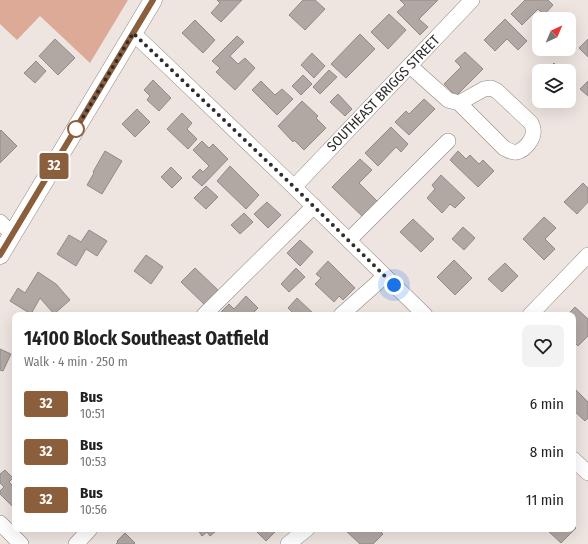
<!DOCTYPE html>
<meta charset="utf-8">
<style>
body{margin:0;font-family:"Fira Sans Condensed",sans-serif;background:#f2f2f2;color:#222;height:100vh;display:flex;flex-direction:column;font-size:15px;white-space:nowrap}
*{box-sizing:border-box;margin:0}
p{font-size:13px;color:#767676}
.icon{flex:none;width:22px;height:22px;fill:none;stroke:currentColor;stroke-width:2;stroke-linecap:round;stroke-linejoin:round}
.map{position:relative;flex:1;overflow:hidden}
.side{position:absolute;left:12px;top:312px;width:564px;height:220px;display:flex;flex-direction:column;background:#fff;border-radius:8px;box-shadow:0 4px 16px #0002}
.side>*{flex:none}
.badge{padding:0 8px;border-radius:3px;font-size:14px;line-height:26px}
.needle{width:26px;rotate:44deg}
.tools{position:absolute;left:532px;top:12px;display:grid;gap:8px}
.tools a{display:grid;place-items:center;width:44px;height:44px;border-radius:8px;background:#fff;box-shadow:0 4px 16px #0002;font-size:20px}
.you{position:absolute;width:20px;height:20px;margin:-10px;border:3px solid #fff;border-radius:50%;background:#1a73e8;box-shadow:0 0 0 6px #1a73e833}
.map>.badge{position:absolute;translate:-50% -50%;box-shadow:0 0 0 2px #fff}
.round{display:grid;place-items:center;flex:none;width:42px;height:42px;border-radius:8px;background:#f2f2f2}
.summary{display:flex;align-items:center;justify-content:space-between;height:68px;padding:0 12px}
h1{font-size:19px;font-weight:700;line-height:30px}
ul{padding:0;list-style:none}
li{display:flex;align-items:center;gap:12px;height:48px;padding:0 12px}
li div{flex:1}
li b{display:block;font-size:15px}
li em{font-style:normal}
li .badge{min-width:44px;font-weight:700;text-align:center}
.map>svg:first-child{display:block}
.green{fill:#ddaa98}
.building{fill:#b1a8a4;stroke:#938a87}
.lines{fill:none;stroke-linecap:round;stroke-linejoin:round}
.minor-casing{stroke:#918885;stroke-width:16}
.major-casing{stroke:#918885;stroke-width:19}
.minor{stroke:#fff;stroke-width:15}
.major{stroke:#fff;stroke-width:18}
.line-casing{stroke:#fff;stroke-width:9}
.line{stroke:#8b5e3c;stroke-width:6}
.walk{stroke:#302c2b;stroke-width:4;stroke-dasharray:0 7.2}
.stop-dot{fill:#fff;stroke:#8b5e3c;stroke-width:2}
.labels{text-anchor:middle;stroke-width:3;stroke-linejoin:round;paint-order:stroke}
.street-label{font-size:14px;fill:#302c2b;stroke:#fff}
</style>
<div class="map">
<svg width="588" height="544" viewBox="0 0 588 544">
<rect width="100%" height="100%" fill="#eee4e0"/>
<path class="green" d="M0,0H128L90,63L40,16L17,40L0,24Z"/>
<g class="building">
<path d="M217,0H242L221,22L211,13L220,3Z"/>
<path d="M303,0H315L325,9L305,30L289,15Z"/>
<path d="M400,0H438L419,19L428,27L420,35L397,12L405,5Z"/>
<path d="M525,0H548L553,5L544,15L538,9L522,25L511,14Z"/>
<path d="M389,14L406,30L388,49L371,32Z"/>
<path d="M505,19L527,41L518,50L507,39L495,51L484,40Z"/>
<path d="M195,20L215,40L203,53L182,33Z"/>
<path d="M360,34L375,49L346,78L331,64Z"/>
<path d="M237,36L244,42L230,56L238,64L245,58L255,68L235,90L216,72L220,68L212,61Z"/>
<path d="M55,39L75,58L58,75L39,56Z"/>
<path d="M588,39V57L579,48Z"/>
<path d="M465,52L483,69L456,96L444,84L461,67L455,61Z"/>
<path d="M312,53L325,66L314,78L301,65Z"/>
<path d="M36,61L46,71L35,83L24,73Z"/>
<path d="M554,63L562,71H550L548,69Z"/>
<path d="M329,70L337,77L320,94L313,87Z"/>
<path d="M303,75L312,84L301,95L292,86Z"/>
<path d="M153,80L171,98L159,111L147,100L150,96L144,90Z"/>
<path d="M261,81L275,95L282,89L293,99L277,115L252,90Z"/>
<path d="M588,81V96L580,89Z"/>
<path d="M338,94L352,109L345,116L330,102Z"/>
<path d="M424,99L435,109L409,135L395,122L406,111L409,114Z"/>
<path d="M302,101L318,116L316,118L326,128L304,150L294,140L293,142L278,126Z"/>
<path d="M137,109L150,122L135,137L122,124Z"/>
<path d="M182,113L192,123L187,129L197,139L188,149L167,129Z"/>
<path d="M391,127L408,144L401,152L396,147L378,166L365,153Z"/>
<path d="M1,130L17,146L0,163V131Z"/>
<path d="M202,141L209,148L213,144L228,159L202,186L192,177L200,169L203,172L209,166L193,150Z"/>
<path d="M105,151L122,161L102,194L87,185L94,173L93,172Z"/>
<path d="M458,151L466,159L470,155L479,164L483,160L494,171L478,187L450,160Z"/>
<path d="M360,159L372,170L359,183L378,202L363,217L332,187Z"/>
<path d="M230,166L259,195L246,209L217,181Z"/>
<path d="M171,167L182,178L172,188L161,177Z"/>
<path d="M441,175L465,198L455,208L450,204L442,213L427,198L435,189L432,185Z"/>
<path d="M583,183L588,188V202L577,214L564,202Z"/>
<path d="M206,186L218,197L206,209L194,198Z"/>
<path d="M267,202L281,215L268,228L254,214Z"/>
<path d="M244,213L253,222L240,234L231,225Z"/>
<path d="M544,217L556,228L545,239L555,249L544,260L523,239Z"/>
<path d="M413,219L434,239L421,252L400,232Z"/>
<path d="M463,227L475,238L464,250L452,239Z"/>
<path d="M89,230L107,241L97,256L86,249L76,266L57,254L69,235L81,242Z"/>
<path d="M300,240L313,252L300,266L287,253Z"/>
<path d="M146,255L163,267L151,284L134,271Z"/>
<path d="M454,260L472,278L455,295L437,277Z"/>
<path d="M328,261L355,288L343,300L339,296L334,302L315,284L321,278L316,274Z"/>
<path d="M505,263L518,276L502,292L488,279Z"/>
<path d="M195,268L221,293L207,307L181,282Z"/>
<path d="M296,268L305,277L289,292L281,284Z"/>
<path d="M38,272L56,284L70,300L54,314L40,298L31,314L10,301L18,288L25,293Z"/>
<path d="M246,296L258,308L251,315H218L229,304L234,309Z"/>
<path d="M297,298L315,315H295L288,308Z"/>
<path d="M575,307L588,319V336L578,346L573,341V315H567Z"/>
<path d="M0,349L11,354L3,371L0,370Z"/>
<path d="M574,388L588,402V418L585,421L573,410V390Z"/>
<path d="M5,470L13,478L9,482L15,488V505L13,507L0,494V491L4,487L0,483V474Z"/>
<path d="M573,525L576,528L561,543L546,529H573Z"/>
<path d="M197,529H215L216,531L210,536L207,532L202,536Z"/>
<path d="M258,529H278L266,541L256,531Z"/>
<path d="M344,529H378L383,534L373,544H360Z"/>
<path d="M125,533L135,543L134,544H116L118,542L117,541Z"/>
</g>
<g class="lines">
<defs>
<g id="minor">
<path d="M133,33L294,187L425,315"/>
<path d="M410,66L448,100L459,103L484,89L491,88L497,91L531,123C532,125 533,127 533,129C535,138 525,150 517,152C512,153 508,150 504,148L459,103"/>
<path d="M294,187L472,0"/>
<path d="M0,222L12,234"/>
<path d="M349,240L448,141"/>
<path d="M204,315L314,206"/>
<path d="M341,315L385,276"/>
<path d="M530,315L588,255"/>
<path d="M573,459L588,473"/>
<path d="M0,523L21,544"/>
<path d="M76,544L90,529"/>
<path d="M288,544L307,529"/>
</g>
<path id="major" d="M0,255L153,0"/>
</defs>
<use href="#minor" class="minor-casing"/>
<use href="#major" class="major-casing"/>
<use href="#minor" class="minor"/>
<use href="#major" class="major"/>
</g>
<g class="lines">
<defs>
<path id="line" d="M0,255L153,0"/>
</defs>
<use href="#line" class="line-casing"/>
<use href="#line" class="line"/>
<path class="walk" d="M76,129L133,33L294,187L394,285"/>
</g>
<circle class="stop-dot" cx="76" cy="129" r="8"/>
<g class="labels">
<g class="street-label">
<text transform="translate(383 93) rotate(-46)" y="5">SOUTHEAST BRIGGS STREET</text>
</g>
</g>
</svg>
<div class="tools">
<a><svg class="needle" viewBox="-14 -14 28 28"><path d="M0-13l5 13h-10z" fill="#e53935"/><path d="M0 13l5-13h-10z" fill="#767676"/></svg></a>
<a><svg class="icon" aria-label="layers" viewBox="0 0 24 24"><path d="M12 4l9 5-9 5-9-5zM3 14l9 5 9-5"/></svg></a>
</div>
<div class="you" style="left:394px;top:285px"></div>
<b class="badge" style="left:54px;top:166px;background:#8b5e3c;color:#fff">32</b>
<section class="side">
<div class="summary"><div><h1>14100 Block Southeast Oatfield</h1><p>Walk · 4 min · 250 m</p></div><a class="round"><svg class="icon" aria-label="heart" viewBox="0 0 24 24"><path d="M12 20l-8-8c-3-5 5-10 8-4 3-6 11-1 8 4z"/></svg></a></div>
<ul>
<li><span class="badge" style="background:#8b5e3c;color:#fff">32</span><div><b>Bus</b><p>10:51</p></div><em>6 min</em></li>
<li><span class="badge" style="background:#8b5e3c;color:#fff">32</span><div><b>Bus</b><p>10:53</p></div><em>8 min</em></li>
<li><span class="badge" style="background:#8b5e3c;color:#fff">32</span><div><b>Bus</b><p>10:56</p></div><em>11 min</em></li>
</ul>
</section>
</div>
